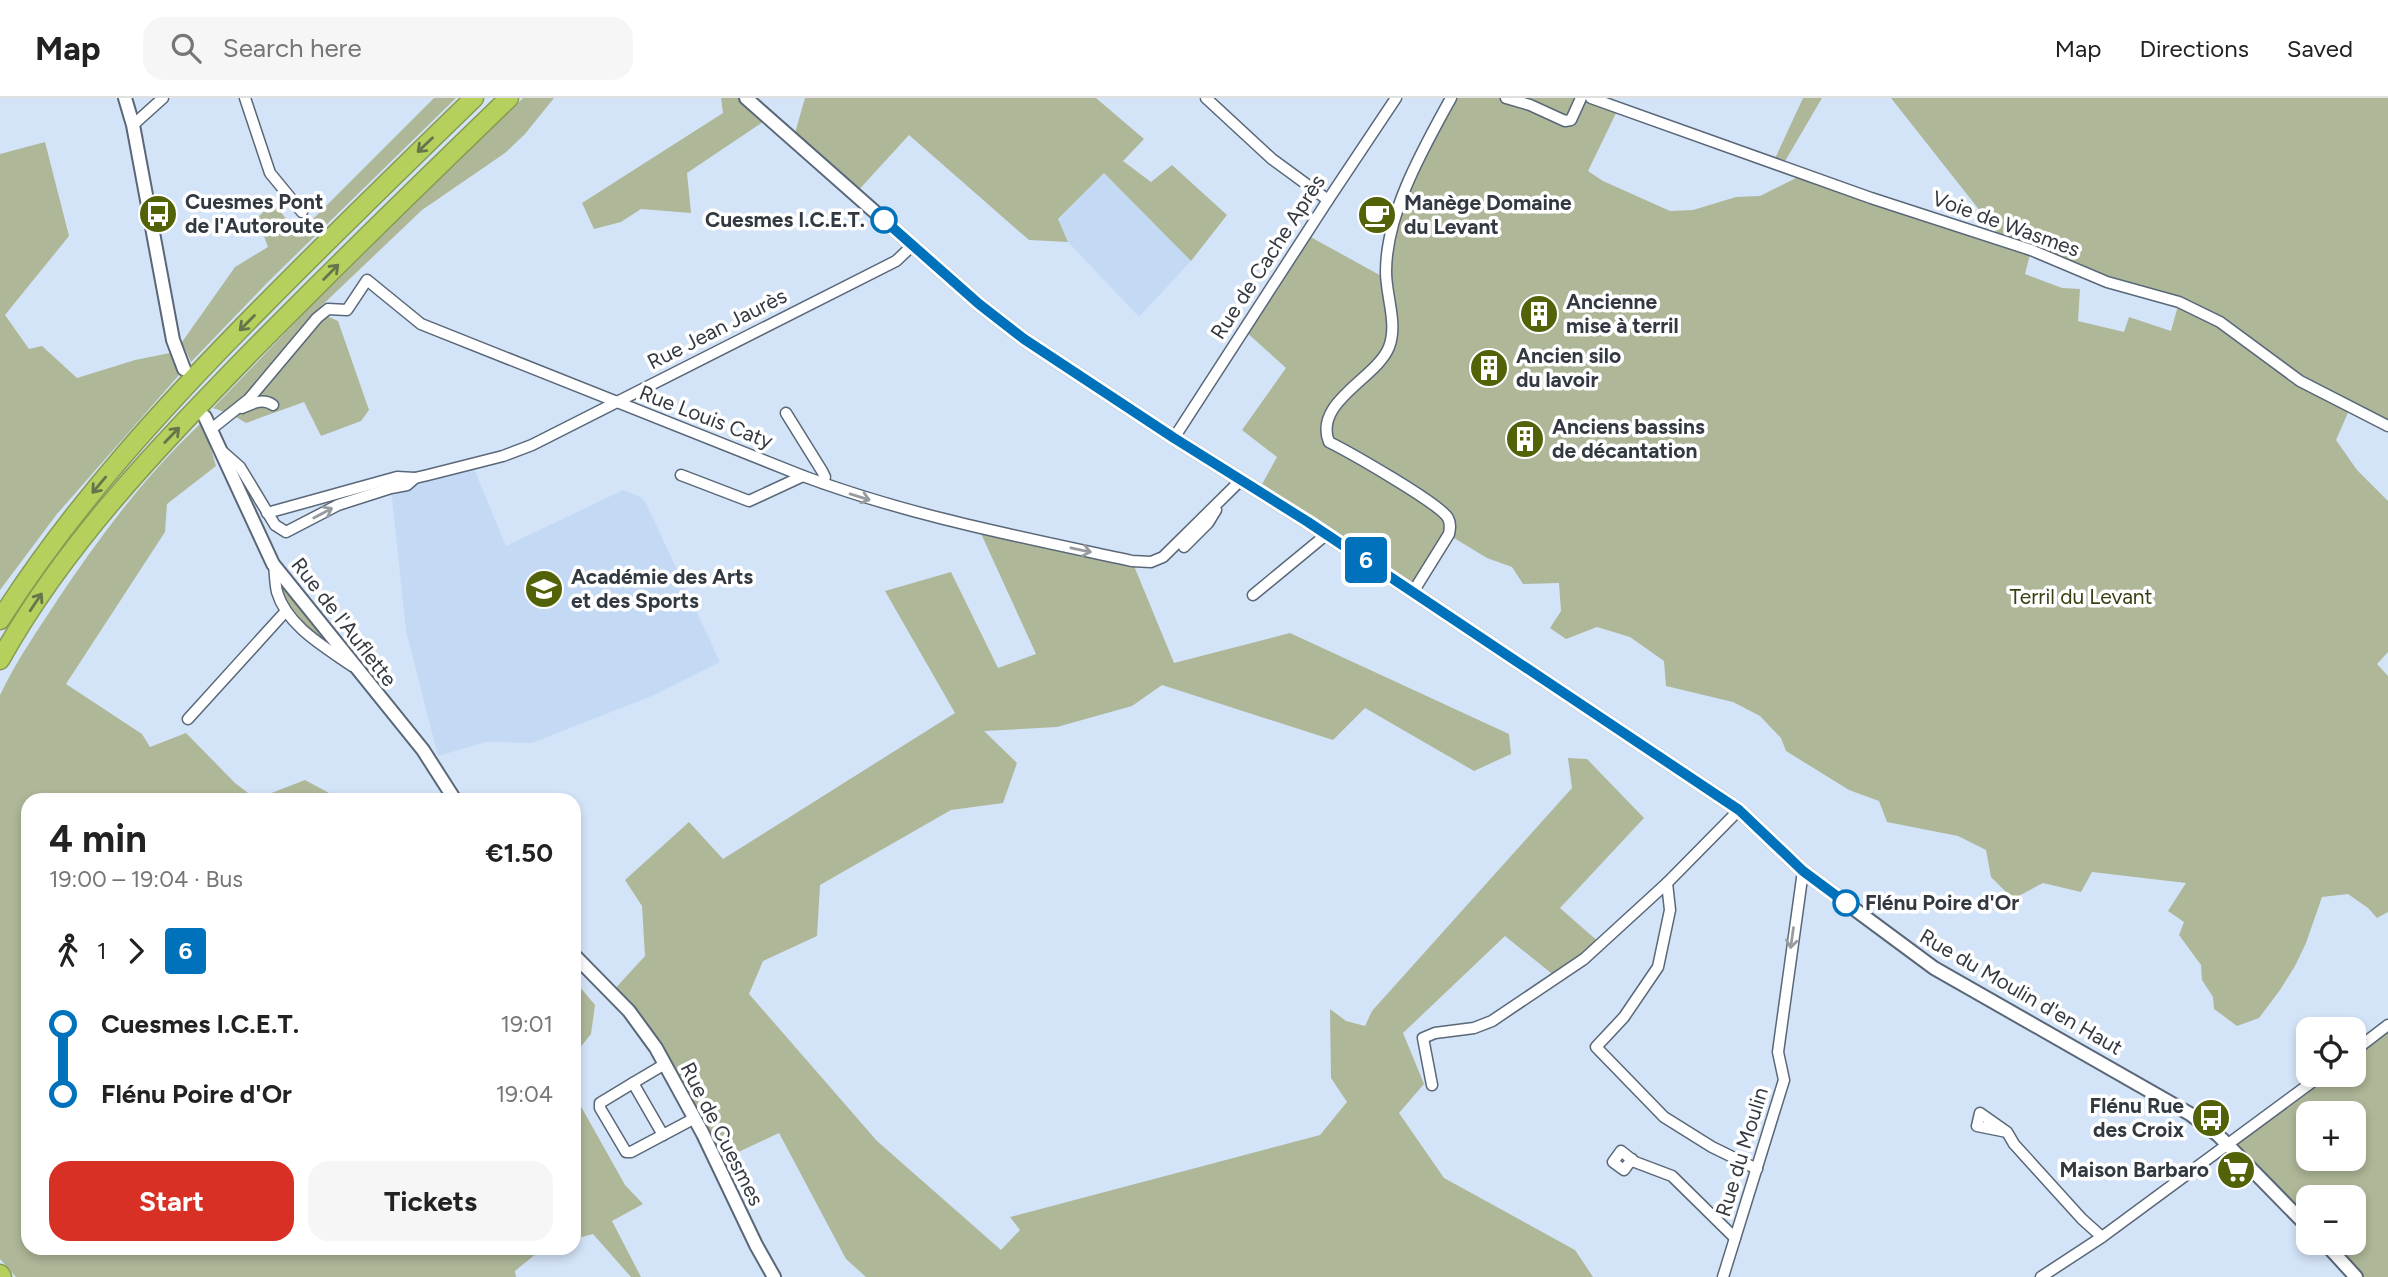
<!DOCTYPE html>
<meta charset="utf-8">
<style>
body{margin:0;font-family:Figtree,sans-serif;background:#f6f6f6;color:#222;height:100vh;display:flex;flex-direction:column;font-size:26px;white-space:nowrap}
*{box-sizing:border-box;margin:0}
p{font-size:23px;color:#767676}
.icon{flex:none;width:38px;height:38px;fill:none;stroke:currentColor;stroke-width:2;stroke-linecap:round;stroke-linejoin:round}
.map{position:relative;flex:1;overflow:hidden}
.panel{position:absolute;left:21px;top:695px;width:560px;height:462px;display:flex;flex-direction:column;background:#fff;border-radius:21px;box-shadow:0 4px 10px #0003}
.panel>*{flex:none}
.badge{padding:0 14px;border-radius:5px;font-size:24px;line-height:46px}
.tools{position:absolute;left:2296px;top:919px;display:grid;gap:14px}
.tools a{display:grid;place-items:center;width:70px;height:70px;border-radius:14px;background:#fff;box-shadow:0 4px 10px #0003;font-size:35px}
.map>.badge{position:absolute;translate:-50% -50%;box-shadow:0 0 0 4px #fff}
.legs{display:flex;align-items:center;gap:10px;height:77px;padding:0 28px;font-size:23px}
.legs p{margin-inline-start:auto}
.headline{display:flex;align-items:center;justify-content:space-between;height:119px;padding:0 28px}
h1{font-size:38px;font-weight:700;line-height:52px}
.button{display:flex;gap:14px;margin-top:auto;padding:14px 28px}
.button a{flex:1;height:80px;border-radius:21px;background:#d93025;color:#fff;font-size:28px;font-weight:700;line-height:80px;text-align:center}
.button a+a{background:#f6f6f6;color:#222}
ul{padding:0 28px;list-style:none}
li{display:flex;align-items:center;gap:24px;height:70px;font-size:26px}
li i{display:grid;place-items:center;width:10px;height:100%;margin:0 9px;background:currentColor}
li i::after{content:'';width:18px;height:18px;margin:-9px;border:5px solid;border-radius:50%;background:#fff}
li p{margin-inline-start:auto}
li:first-child i{background:linear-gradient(#0000 50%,currentColor 0)}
li:last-child i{background:linear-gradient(currentColor 50%,#0000 0)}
header{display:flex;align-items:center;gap:42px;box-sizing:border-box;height:98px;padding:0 35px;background:#fff;border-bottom:2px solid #e0e0e0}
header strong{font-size:33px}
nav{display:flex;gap:38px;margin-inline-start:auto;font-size:24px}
.search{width:490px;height:63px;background:#f6f6f6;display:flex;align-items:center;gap:18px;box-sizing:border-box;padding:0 24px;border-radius:21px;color:#767676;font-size:26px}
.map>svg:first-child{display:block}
.built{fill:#c4daf4}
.green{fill:#aeb798;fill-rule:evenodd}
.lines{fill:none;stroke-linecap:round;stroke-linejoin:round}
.minor-casing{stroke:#596778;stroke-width:13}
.tertiary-casing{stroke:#596778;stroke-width:16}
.motorway-casing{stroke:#879b53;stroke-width:21}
.minor{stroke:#fff;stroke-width:10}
.tertiary{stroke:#fff;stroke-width:12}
.motorway{stroke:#b5d05d;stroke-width:18}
.oneway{stroke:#66754c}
.oneway2{stroke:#989ca0}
.line-1-casing{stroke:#fff;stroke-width:16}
.line-1{stroke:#0072bc;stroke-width:10}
.stop-1-dot{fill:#fff;stroke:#0072bc;stroke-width:3.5}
.labels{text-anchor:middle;stroke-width:7;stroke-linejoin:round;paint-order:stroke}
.poi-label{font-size:21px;font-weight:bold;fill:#323941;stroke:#fff;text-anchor:start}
.stop-label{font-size:21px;font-weight:bold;fill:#323941;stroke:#fff;text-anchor:end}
.street-label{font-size:21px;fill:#323941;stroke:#fff}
.park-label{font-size:21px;fill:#364011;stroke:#fff}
</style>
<header>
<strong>Map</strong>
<div class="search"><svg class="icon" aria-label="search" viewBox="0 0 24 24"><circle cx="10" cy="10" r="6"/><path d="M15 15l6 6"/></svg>Search here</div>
<nav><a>Map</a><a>Directions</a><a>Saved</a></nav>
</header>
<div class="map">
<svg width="2388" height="1179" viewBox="0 0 2388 1179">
<rect width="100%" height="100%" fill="#d4e4f8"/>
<g class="built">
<path d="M1104,75L1191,163L1139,219L1068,144L1058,122Z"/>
<path d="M472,366L506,448L623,392L640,399L646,405L720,564L652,598L532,645L486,644L438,658L406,533L391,390Z"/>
</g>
<g class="green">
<path d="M434,0H456L270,182L191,264L182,244L235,169L268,149L257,120L273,105L294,130L305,129Z"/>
<path d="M523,0H554L525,36L505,55L422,112L316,213L338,223L369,312L361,323L321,338L304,304L246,325L233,317L213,310L308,211Z"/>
<path d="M721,0H746L769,20L687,75L691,115L641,111L621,124L594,131L582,105L723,15Z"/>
<path d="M805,0H1096L1144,41L1123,63L1151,84L1172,67L1227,117L1191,163L1104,75L1058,121L1068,144L1029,142L909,37L855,96L793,42Z"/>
<path d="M1451,0H1591L1619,9L1588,73L1603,83L1670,113L1693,112L1736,99L1760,98L1798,79L2003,142L1891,0H2388V331L2350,310L2336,342L2357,372L2388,403V554L2377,566L2388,578V814L2377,820L2368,810L2348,796L2322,799L2306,845L2295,868L2280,892L2259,920L2237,928L2214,911L2213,899L2202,882L2201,867L2179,837L2184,824L2168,813L2186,785L2092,774L2081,794L2043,785L2013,801L1991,779L1986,752L1958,738L1887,724L1879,703L1849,692L1786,653L1781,640L1760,618L1733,604L1666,588L1664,563L1630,539L1597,529L1566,541L1550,530L1561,513L1559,485L1523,486L1512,469L1487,460L1449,437L1413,494L1260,390L1277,359L1242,332L1286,270L1245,233L1307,137L1385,180L1389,137ZM2031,153L2179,204L2171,233L2129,219L2124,234L2078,223L2080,191L2062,190L2025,176Z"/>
<path d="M1803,0H1822L1781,70L1772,67Z"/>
<path d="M45,44L69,138L5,217L29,251L42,248L77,280L135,262L170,255L179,277L57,416L0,492V56Z"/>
<path d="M200,326L208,341L216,368L167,406L165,434L66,586L142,636L150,649L186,635L235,685L256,701L305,682L342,702H28V1150H543L515,1173L516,1179H16L0,1161V597C16,563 38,532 58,501C100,438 145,378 200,326Z"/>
<path d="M978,429L1132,463L1174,565L1290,535L1509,636L1511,656L1474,673L1365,610L1333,642L1162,587L1132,608L1057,629L984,633L1017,665L1003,705L951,712L820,787L817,838L763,863L749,896L877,1043L1001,1152L1020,1132L1010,1119L1320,1037L1347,1004L1331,980L1330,911L1346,923L1365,928L1372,913L1572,690L1568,660L1587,661L1644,720L1560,810L1601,846L1556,879L1505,838L1403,935L1424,986L1399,1015L1444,1080L1575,1152L1593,1179H866L846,1161L779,1035L717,1064L656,950L611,895L645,858L642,808L625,782L689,724L723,761L955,615L885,493L951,474L998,570L1036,556Z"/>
<path d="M282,483L332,549C310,531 281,514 282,483Z"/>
<path d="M574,882L595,907L591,936L574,957Z"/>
<path d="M2388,926V1179H2356L2324,1145L2354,1144V1099H2308V1129L2228,1047L2321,977L2354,976V952ZM2308,1015H2354V1060H2308Z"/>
<path d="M574,996L625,1087L643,1106L612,1123L641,1179H631L593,1136L574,1141Z"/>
</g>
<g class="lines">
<defs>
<g id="minor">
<path d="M245,0L270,75L302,114"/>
<path d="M1206,0L1272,61L1328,102"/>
<path d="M1506,0L1530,7L1565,23L1571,22L1581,0"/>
<path d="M1591,0L1871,100L2031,152L2107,184L2179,204L2220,224L2300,283L2388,328"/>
<path d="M133,27L163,0"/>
<path d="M242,310C253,305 263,300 273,307"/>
<path d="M786,315L822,373L825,379L823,385"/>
<path d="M210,332L249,301L317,220L328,211L347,212L367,182L421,226L803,378C910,418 1021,439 1132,463L1151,464L1163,459L1241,382"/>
<path d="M1174,340L1328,102L1396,0"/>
<path d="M223,354L240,369L275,427L286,434L338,407L391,390L407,387L415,380"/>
<path d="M681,377L749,403L803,378"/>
<path d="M267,415L397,379L415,380L428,377L503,358L532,347L896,163L913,147"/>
<path d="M1184,449L1208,425L1216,412"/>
<path d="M274,466C275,475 275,486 277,494C287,528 325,549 352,568"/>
<path d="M1413,494L1449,436C1450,431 1451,426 1448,420C1439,405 1349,354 1329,344C1313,304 1377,280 1389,249C1398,226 1386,198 1386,174C1386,115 1423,51 1451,0"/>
<path d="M1253,497L1327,436"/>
<path d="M188,621L286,513"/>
<path d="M1667,785L1670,812L1658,869L1624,919L1596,949L1664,1019L1712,1049L1757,1071"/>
<path d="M2354,953L2388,927"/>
<path d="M633,985L600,1005V1010L626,1054H631L695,1020"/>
<path d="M1432,987L1423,940L1435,935L1474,930L1492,923L1584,861L1667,785L1739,712"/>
<path d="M2007,1034L1977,1028L1980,1015L2007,1034L2014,1046L2082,1121L2102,1139"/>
<path d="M663,1037L633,985L665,966"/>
<path d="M1632,1061L1624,1072L1613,1064L1621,1053L1635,1064L1672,1078L1735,1140"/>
<path d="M1723,1179L1784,982L1778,954L1803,773"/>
<path d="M2041,1179L2102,1139L2323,976"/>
</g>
<g id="tertiary">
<path d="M125,0L133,27L173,242L184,271"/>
<path d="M746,0L979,206L1024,241L1174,340L1308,424L1739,712L1803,773L1934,870L2190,1016L2218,1037L2308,1129"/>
<path d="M205,319L273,466L423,652L455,702"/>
<path d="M574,857L629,913L656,950L703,1036L756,1147L774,1179"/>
<path d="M2324,1144L2356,1179"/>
</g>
<g id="motorway">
<path d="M0,522C73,407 166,306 262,209C332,138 403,69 474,0"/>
<path d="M0,562C65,445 159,349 251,254C336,168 422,84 509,0"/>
<path d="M0,1176L2,1179"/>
</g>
</defs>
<use href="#minor" class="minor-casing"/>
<use href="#tertiary" class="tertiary-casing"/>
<use href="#motorway" class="motorway-casing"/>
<use href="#minor" class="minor"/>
<use href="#tertiary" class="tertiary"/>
<use href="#motorway" class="motorway"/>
</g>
<defs><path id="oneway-shaft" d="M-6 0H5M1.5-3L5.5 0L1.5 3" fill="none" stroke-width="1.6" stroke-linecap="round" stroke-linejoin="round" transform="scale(1.75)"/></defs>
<g class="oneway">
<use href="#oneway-shaft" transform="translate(425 47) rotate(136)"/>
<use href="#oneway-shaft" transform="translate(331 174) rotate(-45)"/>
<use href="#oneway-shaft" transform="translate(247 225) rotate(135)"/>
<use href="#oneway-shaft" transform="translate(172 337) rotate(-46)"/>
<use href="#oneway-shaft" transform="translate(99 387) rotate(130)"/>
<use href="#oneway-shaft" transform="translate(36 504) rotate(-56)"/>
</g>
<g class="oneway2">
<use href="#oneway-shaft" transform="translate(860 399) rotate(17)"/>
<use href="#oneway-shaft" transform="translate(323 415) rotate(-28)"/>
<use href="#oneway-shaft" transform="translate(1081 452) rotate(12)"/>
<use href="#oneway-shaft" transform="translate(1792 840) rotate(98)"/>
</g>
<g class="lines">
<defs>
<path id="line-1" d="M884,122L979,206L1024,241L1174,340L1308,424L1739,712L1803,773L1846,805"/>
</defs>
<use href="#line-1" class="line-1-casing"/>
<use href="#line-1" class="line-1"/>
</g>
<defs>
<symbol id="bus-disc" viewBox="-11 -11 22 22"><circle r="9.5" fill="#526207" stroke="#fff"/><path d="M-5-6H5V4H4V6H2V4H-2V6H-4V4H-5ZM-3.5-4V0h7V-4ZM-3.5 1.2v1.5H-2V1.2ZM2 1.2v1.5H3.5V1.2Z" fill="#fff"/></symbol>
<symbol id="cafe-disc" viewBox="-11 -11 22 22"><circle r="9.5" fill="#526207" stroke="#fff"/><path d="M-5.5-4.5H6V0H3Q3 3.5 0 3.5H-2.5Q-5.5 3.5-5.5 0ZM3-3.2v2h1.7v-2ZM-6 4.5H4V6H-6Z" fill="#fff"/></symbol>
<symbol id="building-disc" viewBox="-11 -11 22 22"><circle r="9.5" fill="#526207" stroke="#fff"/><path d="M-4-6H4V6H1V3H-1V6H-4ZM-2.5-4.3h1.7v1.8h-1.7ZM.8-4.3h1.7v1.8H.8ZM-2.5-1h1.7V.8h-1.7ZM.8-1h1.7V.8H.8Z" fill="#fff"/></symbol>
<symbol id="university-disc" viewBox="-11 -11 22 22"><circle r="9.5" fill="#526207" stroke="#fff"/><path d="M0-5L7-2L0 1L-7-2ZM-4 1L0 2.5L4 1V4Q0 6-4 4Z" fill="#fff"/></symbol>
<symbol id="supermarket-disc" viewBox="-11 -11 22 22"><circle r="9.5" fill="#526207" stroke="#fff"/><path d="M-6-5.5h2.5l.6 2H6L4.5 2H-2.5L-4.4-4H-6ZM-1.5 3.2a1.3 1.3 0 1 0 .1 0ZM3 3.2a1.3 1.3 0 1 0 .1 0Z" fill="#fff"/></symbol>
</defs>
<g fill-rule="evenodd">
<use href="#bus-disc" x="136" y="94" width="44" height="44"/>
<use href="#cafe-disc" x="1355" y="95" width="44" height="44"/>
<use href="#building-disc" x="1517" y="194" width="44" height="44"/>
<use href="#building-disc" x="1467" y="248" width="44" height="44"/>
<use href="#building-disc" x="1503" y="319" width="44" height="44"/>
<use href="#university-disc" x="522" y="469" width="44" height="44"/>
<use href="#bus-disc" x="2189" y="998" width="44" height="44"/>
<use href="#supermarket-disc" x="2214" y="1050" width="44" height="44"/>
</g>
<g class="stop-1-dot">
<circle cx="884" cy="122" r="12"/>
<circle cx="1846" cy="805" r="12"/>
</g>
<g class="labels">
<g class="poi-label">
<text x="185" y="111">Cuesmes Pont<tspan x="185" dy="24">de l'Autoroute</tspan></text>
<text x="1404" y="112">Manège Domaine<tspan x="1404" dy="24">du Levant</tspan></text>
<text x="1566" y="211">Ancienne<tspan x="1566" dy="24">mise à terril</tspan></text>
<text x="1516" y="265">Ancien silo<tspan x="1516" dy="24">du lavoir</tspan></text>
<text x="1552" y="336">Anciens bassins<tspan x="1552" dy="24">de décantation</tspan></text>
<text x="571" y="486">Académie des Arts<tspan x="571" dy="24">et des Sports</tspan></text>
<text x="2184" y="1015" text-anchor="end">Flénu Rue<tspan x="2184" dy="24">des Croix</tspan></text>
<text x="2209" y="1079" text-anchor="end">Maison Barbaro</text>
</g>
<g class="stop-label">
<text x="865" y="129">Cuesmes I.C.E.T.</text>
<text x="1865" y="812" text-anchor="start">Flénu Poire d'Or</text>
</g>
<g class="street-label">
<text transform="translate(2006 126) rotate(20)" y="7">Voie de Wasmes</text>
<text transform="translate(1268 159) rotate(-57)" y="7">Rue de Cache Après</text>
<text transform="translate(717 231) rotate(-27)" y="7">Rue Jean Jaurès</text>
<text transform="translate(706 319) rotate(21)" y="7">Rue Louis Caty</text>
<text transform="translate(344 524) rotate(52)" y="7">Rue de l'Auflette</text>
<text transform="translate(2021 894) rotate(30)" y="7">Rue du Moulin d'en Haut</text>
<text transform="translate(722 1036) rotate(63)" y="7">Rue de Cuesmes</text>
<text transform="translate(1742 1054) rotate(-73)" y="7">Rue du Moulin</text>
</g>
<g class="park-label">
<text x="2081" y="506">Terril du Levant</text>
</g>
</g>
</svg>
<div class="tools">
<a><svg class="icon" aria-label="locate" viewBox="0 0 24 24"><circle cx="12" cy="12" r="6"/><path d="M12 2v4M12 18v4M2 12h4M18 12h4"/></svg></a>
<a>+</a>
<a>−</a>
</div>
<b class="badge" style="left:1366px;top:462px;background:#0072bc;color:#fff">6</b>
<section class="panel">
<div class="headline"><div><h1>4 min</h1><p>19:00 – 19:04 · Bus</p></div><b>€1.50</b></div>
<div class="legs"><svg class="icon" aria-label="walk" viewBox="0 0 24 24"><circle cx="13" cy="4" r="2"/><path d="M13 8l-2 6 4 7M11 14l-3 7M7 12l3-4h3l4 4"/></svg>1<svg class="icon" aria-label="forward" viewBox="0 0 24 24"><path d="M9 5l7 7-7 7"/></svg><b class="badge" style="background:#0072bc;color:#fff">6</b></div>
<ul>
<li><i style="color:#0072bc"></i><b>Cuesmes I.C.E.T.</b><p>19:01</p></li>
<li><i style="color:#0072bc"></i><b>Flénu Poire d'Or</b><p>19:04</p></li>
</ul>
<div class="button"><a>Start</a><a>Tickets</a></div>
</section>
</div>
